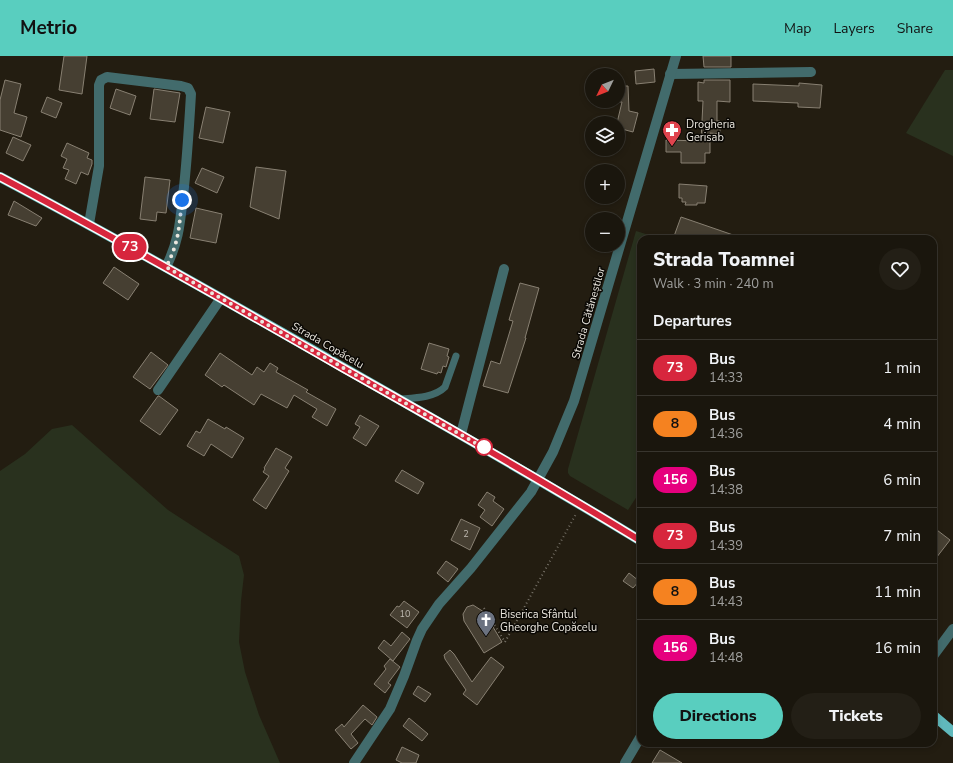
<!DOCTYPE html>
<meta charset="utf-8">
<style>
body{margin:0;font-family:"Nunito Sans",sans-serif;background:#231f16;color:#f1f3f6;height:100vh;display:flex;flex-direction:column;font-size:15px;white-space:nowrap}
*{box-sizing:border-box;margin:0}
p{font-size:13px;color:#9f9f9d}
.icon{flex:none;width:22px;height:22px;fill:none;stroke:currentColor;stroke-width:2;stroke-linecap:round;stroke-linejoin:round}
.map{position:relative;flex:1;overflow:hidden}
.sheet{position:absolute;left:637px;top:179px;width:300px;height:512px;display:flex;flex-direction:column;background:#1a160d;border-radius:12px;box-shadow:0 2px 6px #0003,0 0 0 1px #38352e}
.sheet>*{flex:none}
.badge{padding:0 8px;border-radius:13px;font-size:14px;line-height:26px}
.needle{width:26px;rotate:227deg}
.controls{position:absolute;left:585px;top:12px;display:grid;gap:8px}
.controls a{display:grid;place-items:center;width:40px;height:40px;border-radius:50%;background:#1a160d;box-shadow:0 2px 6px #0003,0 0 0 1px #38352e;font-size:20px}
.you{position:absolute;width:20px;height:20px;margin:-10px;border:3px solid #fff;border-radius:50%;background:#1a73e8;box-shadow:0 0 0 6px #1a73e833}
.map>.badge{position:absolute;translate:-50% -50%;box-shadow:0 0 0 2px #fff}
h2{padding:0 16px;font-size:15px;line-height:36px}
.round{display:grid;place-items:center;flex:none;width:42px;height:42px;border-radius:21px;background:#231f16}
.headline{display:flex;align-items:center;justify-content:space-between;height:68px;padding:0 16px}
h1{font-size:19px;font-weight:800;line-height:30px}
.action{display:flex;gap:8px;margin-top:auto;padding:8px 16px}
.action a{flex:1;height:46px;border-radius:24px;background:#59cebf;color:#111;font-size:16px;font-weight:800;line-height:46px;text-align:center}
.action a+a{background:#231f16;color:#f1f3f6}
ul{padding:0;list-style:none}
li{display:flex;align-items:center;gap:12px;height:56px;padding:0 16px;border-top:1px solid #38352e}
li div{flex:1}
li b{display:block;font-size:15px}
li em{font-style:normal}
li .badge{min-width:44px;font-weight:700;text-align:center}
header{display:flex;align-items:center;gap:24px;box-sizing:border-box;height:56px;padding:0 20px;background:#59cebf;color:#111}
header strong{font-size:19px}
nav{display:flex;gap:22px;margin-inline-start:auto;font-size:14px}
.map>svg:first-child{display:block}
.green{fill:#29311e}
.building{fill:#463f32;stroke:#888072}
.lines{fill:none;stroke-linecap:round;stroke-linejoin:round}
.path{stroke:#777268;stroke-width:2;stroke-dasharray:1 3;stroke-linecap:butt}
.service{stroke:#426b6c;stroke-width:7}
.minor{stroke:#426b6c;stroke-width:10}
.primary{stroke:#60b9bc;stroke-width:10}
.line-casing{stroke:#fff;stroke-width:9}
.line{stroke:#d7263d;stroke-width:6}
.walk{stroke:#eae6de;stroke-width:4;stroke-dasharray:0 7.2}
.stop-dot{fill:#fff;stroke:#d7263d;stroke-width:2}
.labels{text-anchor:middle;stroke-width:3;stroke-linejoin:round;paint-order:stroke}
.number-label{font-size:9px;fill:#c1bcb3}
.poi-label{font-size:11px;fill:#eae6de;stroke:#0a0804;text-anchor:start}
.street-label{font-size:11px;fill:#eae6de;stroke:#0a0804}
</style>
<header>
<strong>Metrio</strong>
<nav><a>Map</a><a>Layers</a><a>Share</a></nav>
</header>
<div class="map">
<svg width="953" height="707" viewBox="0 0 953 707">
<rect width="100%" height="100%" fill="#231d11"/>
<g class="green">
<path d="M945,14H953V100L906,77Z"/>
<path d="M636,175L662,183H641V434L628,454L570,420L568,417V413Z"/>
<path d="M72,369L168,454L239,500L244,519L241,545L239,586L245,616L259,659L280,707H0V415L25,398L52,373Z"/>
</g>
<g class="building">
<path d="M64,0H87L82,38L59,34Z"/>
<path d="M703,0H731V11H704Z"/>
<path d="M654,13L655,26L636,28L635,15Z"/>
<path d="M5,24L21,28L14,57L27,61L21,81L0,74V44Z"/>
<path d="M704,24H730V46L717,45V65H720V78L710,77V97H705V107H681V96H666V84L701,85L703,45H698V26L704,27Z"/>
<path d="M799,27L822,29L820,52L798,51V47L753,45V28L799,30Z"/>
<path d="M618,30H628L629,55L638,57L633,76L618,72V67H617L622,46H618Z"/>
<path d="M116,33L136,40L130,59L110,52Z"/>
<path d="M154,33L180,37L175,66L150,63Z"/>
<path d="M47,41L62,47L56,62L41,56Z"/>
<path d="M206,51L230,56L223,87L199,82Z"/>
<path d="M13,81L31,89L23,105L6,97Z"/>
<path d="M67,87L89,97L87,102L92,104V108L88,119L81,116L76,128L65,123L69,114L63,112L67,103L61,100Z"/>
<path d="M256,111L286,115L279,163L250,151Z"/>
<path d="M202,112L224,121L217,137L195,127Z"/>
<path d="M145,121L170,124L166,157L157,156L156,165L140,163Z"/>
<path d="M679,128L707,130L705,147H697V149H685L686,146H682V142H679Z"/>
<path d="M14,145L42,162L36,170L8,159Z"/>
<path d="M196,152L222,158L216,187L190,182Z"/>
<path d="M681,161L739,181V183H673Z"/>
<path d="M114,211L139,228L128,244L103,227Z"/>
<path d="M520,227L539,232L525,282H526L508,337L483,330L491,305L500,308L513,265L509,264Z"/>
<path d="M429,287L449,293L447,300L449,301L446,311L443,310L441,317L438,316L437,318L421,313Z"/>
<path d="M151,296L168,309L150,333L133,321Z"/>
<path d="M220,297L252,319L257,311L264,316L270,307L278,312L276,316L308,334L306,336L336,353L327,370L312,361L317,353L294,339L287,352L261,338L254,349L224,329L222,331L205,319Z"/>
<path d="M158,340H159L178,354L160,379L140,365Z"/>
<path d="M360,359L379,370L366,390L353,382L360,371L355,368Z"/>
<path d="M208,363L225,373L226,371L244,382L232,402L211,388L204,400L187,390L196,375L200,377Z"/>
<path d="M276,392L292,401L285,412L289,415L266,453L253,444L269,420L263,416L265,413L264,412Z"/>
<path d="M402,414L424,427L418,438L395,425Z"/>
<path d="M487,436L495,441L493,445L504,453L492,470L480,461L485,454L478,449Z"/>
<path d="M461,463L480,472L470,494L451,484Z"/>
<path d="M933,471L950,484L933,506Z"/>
<path d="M446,505L458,513L448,526L437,517Z"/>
<path d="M629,517L639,525L633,532L623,525Z"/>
<path d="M404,545L419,556L407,572L390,559L397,550L399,551Z"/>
<path d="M473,549L484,556L502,586L484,597L464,565L463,558L467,551Z"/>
<path d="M402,576L410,583L393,605L378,592L384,584L391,590Z"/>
<path d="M450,594L454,598L472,626L491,601L504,611L477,649L463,638L466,634L445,603L444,599Z"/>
<path d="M390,603L400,611L388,627L391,629L385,637L374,628L386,613L384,610Z"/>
<path d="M418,630L431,638L425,646L413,638Z"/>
<path d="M363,649L377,661L372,669L365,663L351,678L358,687L351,693L335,674L342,668L344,671Z"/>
<path d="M409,662L428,678L422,685L403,670Z"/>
<path d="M402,691L419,699L416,707H402L396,704Z"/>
<path d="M660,694L682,707H652Z"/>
</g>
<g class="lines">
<path class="path" d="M484,552L505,586L576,458"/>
<path class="service" d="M400,343C414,342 434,342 445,331L456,300"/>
<g class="minor">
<path d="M670,18L811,16"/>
<path d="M89,168L99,110V29L101,24L107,21L181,30L188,32L191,38C189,72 187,106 183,140C180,167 179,185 166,211"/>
<path d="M158,334L221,242"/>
<path d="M461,378L504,213"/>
<path d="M933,600L953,573"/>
<path d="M354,707L390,653L404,620L417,584L422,573L439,548L471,512L531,436L553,396L574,345L676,0"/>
<path d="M625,707L641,680"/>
</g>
<g class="primary">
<path d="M0,121C114,181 225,244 337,308C439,366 541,424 641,485"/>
<path d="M933,659L953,676"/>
</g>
</g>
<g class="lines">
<defs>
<path id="line" d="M0,121C116,182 230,247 343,312C443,368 543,425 641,485"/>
</defs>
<use href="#line" class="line-casing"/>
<use href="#line" class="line"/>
<path class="walk" d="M182,144C179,171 179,187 166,211L486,393L484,391"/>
</g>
<defs>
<symbol id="pharmacy-pin" viewBox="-11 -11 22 30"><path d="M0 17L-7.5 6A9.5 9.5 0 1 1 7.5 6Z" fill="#e0444e" stroke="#0a0804"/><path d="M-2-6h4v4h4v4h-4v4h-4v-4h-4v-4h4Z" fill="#fff"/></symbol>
<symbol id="church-pin" viewBox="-11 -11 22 30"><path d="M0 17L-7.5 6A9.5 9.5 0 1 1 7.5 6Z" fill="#6b7280" stroke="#0a0804"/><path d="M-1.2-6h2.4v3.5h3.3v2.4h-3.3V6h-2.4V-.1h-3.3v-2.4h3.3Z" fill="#fff"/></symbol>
</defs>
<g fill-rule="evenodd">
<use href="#pharmacy-pin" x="661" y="63" width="22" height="30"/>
<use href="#church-pin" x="475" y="553" width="22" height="30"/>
</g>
<circle class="stop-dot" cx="484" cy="391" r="8"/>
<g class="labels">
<g class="number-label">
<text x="466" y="481">2</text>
<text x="405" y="561">10</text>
</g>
<g class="poi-label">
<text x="686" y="72">Drogheria<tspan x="686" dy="13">Gerisab</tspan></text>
<text x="500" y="562">Biserica Sfântul<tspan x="500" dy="13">Gheorghe Copăcelu</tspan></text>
</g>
<g class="street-label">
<text transform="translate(588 257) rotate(-74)" y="4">Strada Cătăneștilor</text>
<text transform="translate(328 289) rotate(30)" y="4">Strada Copăcelu</text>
</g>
</g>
</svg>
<div class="controls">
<a><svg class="needle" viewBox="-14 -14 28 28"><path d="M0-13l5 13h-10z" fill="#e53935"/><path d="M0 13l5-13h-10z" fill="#9f9f9d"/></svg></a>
<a><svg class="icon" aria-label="layers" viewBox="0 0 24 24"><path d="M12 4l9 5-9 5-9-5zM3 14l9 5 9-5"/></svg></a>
<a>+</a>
<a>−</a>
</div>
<div class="you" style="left:182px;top:144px"></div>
<b class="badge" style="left:130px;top:191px;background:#d7263d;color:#fff">73</b>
<section class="sheet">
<div class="headline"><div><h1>Strada Toamnei</h1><p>Walk · 3 min · 240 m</p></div><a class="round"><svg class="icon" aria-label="heart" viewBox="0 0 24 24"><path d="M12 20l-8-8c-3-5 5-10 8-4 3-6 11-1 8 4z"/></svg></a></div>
<h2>Departures</h2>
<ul>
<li><span class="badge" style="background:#d7263d;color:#fff">73</span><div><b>Bus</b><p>14:33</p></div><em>1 min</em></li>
<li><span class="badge" style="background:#f58220;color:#111">8</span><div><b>Bus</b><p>14:36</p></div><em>4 min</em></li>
<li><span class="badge" style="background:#e6007e;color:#fff">156</span><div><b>Bus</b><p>14:38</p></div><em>6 min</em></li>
<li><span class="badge" style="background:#d7263d;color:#fff">73</span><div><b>Bus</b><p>14:39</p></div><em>7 min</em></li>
<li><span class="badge" style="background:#f58220;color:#111">8</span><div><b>Bus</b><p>14:43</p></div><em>11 min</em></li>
<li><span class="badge" style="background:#e6007e;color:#fff">156</span><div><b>Bus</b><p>14:48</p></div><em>16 min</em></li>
</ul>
<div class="action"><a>Directions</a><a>Tickets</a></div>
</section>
</div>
